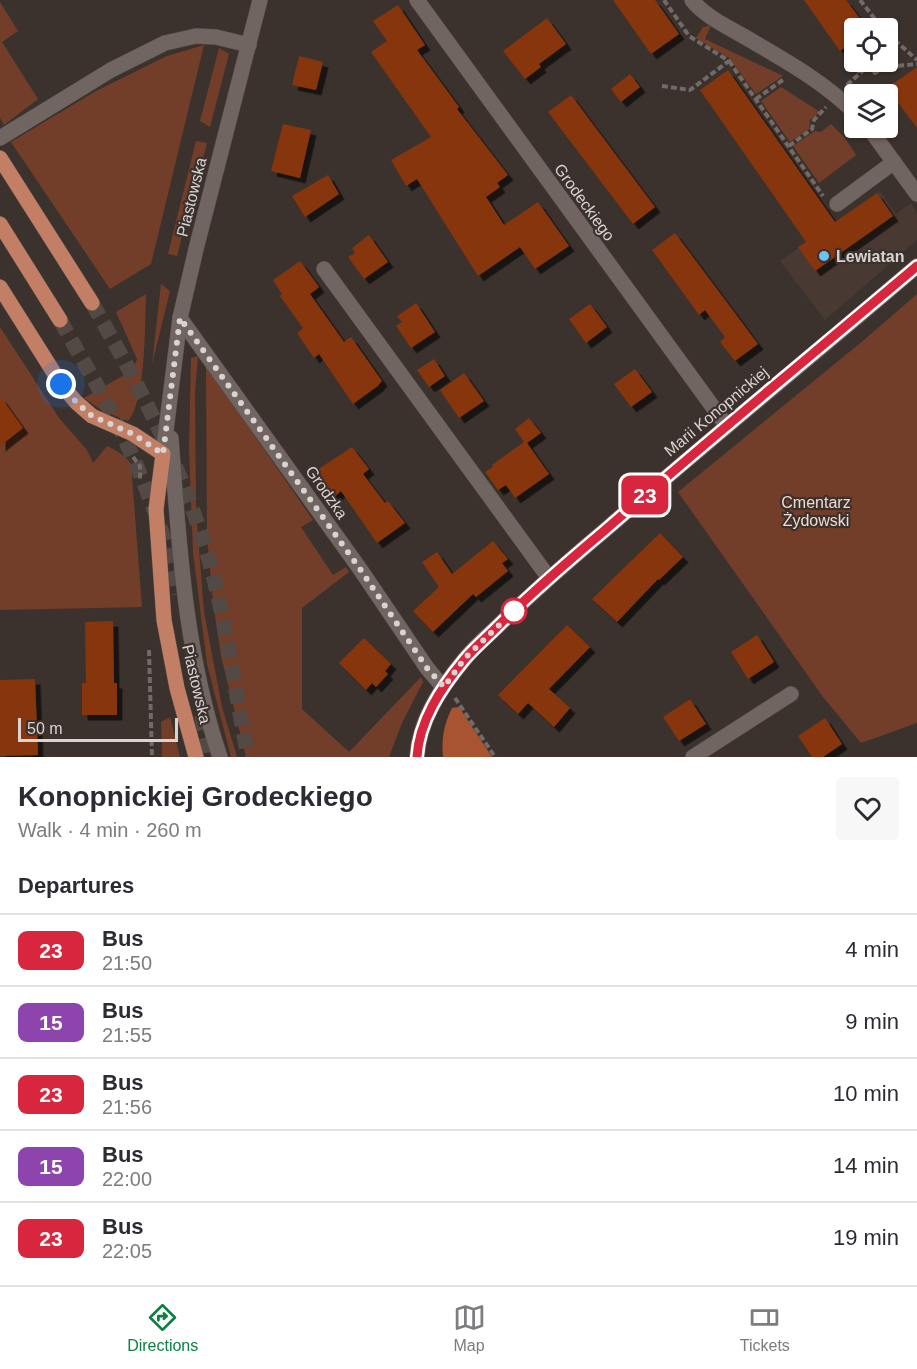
<!DOCTYPE html>
<meta charset="utf-8">
<style>
body{margin:0;font-family:Helvetica,sans-serif;background:#f7f7f7;color:#2b2b33;height:100vh;display:flex;flex-direction:column;font-size:22px;white-space:nowrap}
*{box-sizing:border-box;margin:0}
p{font-size:20px;color:#7c7c81}
.icon{flex:none;width:33px;height:33px;fill:none;stroke:currentColor;stroke-width:2;stroke-linecap:round;stroke-linejoin:round}
.map{position:relative;height:757px;overflow:hidden}
.drawer{display:flex;flex-direction:column;background:#fff;flex:1}
.drawer>*{flex:none}
.badge{padding:0 12px;border-radius:9px;font-size:21px;line-height:39px}
.buttons{position:absolute;left:844px;top:18px;display:grid;gap:12px}
.buttons a{display:grid;place-items:center;width:54px;height:54px;border-radius:6px;background:#fff;box-shadow:0 2px 4px #0004;font-size:30px}
.scale{position:absolute;left:18px;bottom:15px;width:160px;box-sizing:border-box;padding-left:6px;border:3px solid #d9d3d1;border-top:0;font-size:16px;line-height:21px;white-space:nowrap;color:#d9d3d1;-webkit-text-stroke:4px #3b322e;paint-order:stroke}
.you{position:absolute;width:30px;height:30px;margin:-15px;border:4px solid #fff;border-radius:50%;background:#1a73e8;box-shadow:0 0 0 9px #1a73e833}
.map>.badge{position:absolute;translate:-50% -50%;box-shadow:0 0 0 3px #fff}
h2{padding:0 18px;font-size:22px;line-height:54px}
.round{display:grid;place-items:center;flex:none;width:63px;height:63px;border-radius:6px;background:#f7f7f7}
.overview{display:flex;align-items:center;justify-content:space-between;height:102px;padding:0 18px}
h1{font-size:28px;font-weight:700;line-height:45px}
ul{padding:0;list-style:none}
li{display:flex;align-items:center;gap:18px;height:72px;padding:0 18px;border-top:2px solid #e1e1e2}
li div{flex:1}
li b{display:block;font-size:22px}
li em{font-style:normal}
li .badge{min-width:66px;font-weight:700;text-align:center}
.tabs{display:flex;justify-content:space-around;align-items:center;height:84px;border-top:2px solid #e1e1e2;background:#fff;font-size:16px;color:#7c7c81}
.tabs a{display:grid;justify-items:center;gap:3px}
.tabs .active{color:#0b8043}
.map>svg:first-child{display:block}
.built{fill:#493933}
.green{fill:#733e29}
.forest{fill:#a85431}
.building{fill:#86350f;filter:url(#shadow)}
.lines{fill:none;stroke-linecap:round;stroke-linejoin:round}
.major-tunnel{stroke:#534a46;stroke-width:15;stroke-dasharray:15 8;stroke-linecap:butt}
.minor-casing{stroke:#554e4a;stroke-width:16}
.major-casing{stroke:#554e4a;stroke-width:16}
.path{stroke:#726a67;stroke-width:4;stroke-dasharray:6 3;stroke-linecap:butt}
.minor{stroke:#706561;stroke-width:15}
.major{stroke:#c37f65;stroke-width:15}
.line-casing{stroke:#fff;stroke-width:14}
.line{stroke:#d7263d;stroke-width:9}
.walk{stroke:#d9d3d1;stroke-width:6;stroke-dasharray:0 10.8}
.poi-dot{fill:#6ec2f3;stroke:#3b322e;stroke-width:2}
.stop-dot{fill:#fff;stroke:#d7263d;stroke-width:3}
.labels{text-anchor:middle;stroke-width:4.5;stroke-linejoin:round;paint-order:stroke}
.street-label{font-size:16px;fill:#d9d3d1;stroke:#3b322e}
.poi-label{font-size:16px;font-weight:bold;fill:#d9d3d1;stroke:#3b322e;text-anchor:start}
.park-label{font-size:16px;fill:#f1d9d0;stroke:#3b322e}
</style>
<div class="map">
<svg width="917" height="757" viewBox="0 0 917 757">
<defs>
<filter id="shadow"><feDropShadow dx="5.5" dy="5.5" stdDeviation="0" flood-color="#0009"/></filter>
</defs>
<rect width="100%" height="100%" fill="#3b322e"/>
<path class="built" d="M880,191L896,214L911,203L917,213V240L825,320L780,261Z"/>
<g class="green">
<path d="M0,2L18,31L2,42L38,99L4,125L0,118Z"/>
<path d="M711,25L705,39L783,76L756,94L729,58L696,38L703,27Z"/>
<path d="M204,45L151,264L110,289L11,142L96,91L167,56Z"/>
<path d="M219,48L229,54L210,127L200,121Z"/>
<path d="M781,87L820,112L810,120L809,129L790,142L761,101Z"/>
<path d="M831,124L845,138L856,155L819,183L793,146L815,131L821,132Z"/>
<path d="M196,141L207,143L177,256L168,254Z"/>
<path d="M161,284L170,291L152,364Z"/>
<path d="M146,294C145,322 146,402 128,421L103,411L84,398L133,370L137,359L116,312Z"/>
<path d="M917,294V723L861,743L823,697L678,492L864,340Z"/>
<path d="M0,327L59,418L87,450L93,463L107,446C117,451 124,454 131,464L142,607L0,610Z"/>
<path d="M198,356L195,391L196,510L204,612L222,707L237,757H231L207,664L193,552L189,448L191,358Z"/>
<path d="M206,366L313,520L301,527L333,575L346,567L349,572L302,608V709L349,752L421,677L423,682L402,723L389,757H246L221,656L213,602L207,536Z"/>
<path d="M170,717L180,757H162L161,722Z"/>
</g>
<path class="forest" d="M459,707L492,757H443C441,739 444,724 452,708Z"/>
<g class="building">
<path d="M613,0H655L679,34L651,54Z"/>
<path d="M804,0H846L867,28H855V40L840,51Z"/>
<path d="M398,5L425,45L417,50L459,107L457,109L508,175L497,183L500,187L486,197L504,225L538,202L569,246L535,269L520,247L478,276L417,179L406,186L391,160L431,137L371,52L387,41L373,21Z"/>
<path d="M547,18L566,44L539,64L541,67L525,79L503,51Z"/>
<path d="M299,56L323,62L316,90L292,85Z"/>
<path d="M917,67V128L887,88Z"/>
<path d="M728,70L835,222L877,193L893,216L815,271L798,247L806,242L700,90Z"/>
<path d="M630,74L640,87L621,102L611,89Z"/>
<path d="M571,95L655,207L633,224L548,112Z"/>
<path d="M283,124L311,130L300,178L271,171Z"/>
<path d="M328,175L339,194L305,217L292,196Z"/>
<path d="M675,233L758,344L735,361L720,342L725,337L705,310L699,315L652,250Z"/>
<path d="M369,235L388,262L364,279L348,257L355,253L352,248Z"/>
<path d="M300,261L319,287L310,294L344,342L351,337L382,381L379,384V385L353,404L319,354L314,358L297,333L303,328L280,296L282,294L273,280Z"/>
<path d="M416,303L435,332L411,348L396,326L402,322L397,316Z"/>
<path d="M590,304L607,327L586,343L569,319Z"/>
<path d="M434,359L445,376L429,387L417,370Z"/>
<path d="M635,369L652,392L631,407L614,384Z"/>
<path d="M464,373L484,401L459,418L440,390Z"/>
<path d="M0,396L23,428L0,446Z"/>
<path d="M529,418L541,433L527,443L549,474L515,498L506,485L498,490L485,472L493,467L492,465L524,442L515,429Z"/>
<path d="M352,447L369,469L363,474L385,503L388,501L405,523L377,543L341,491L333,498L314,472Z"/>
<path d="M660,533L683,557L659,580L658,579L617,622L592,599Z"/>
<path d="M493,541L508,559L502,563L508,571L476,597L473,594L433,632L413,611L439,587L422,562L437,552L452,574Z"/>
<path d="M113,621L114,683H117V715H82V683H86L85,622Z"/>
<path d="M567,625L590,647L549,689L570,708L554,727L528,703L518,714L498,695Z"/>
<path d="M757,635L774,662L748,679L731,652Z"/>
<path d="M364,638L391,664L385,671L388,674L376,687L372,683L366,690L339,663Z"/>
<path d="M35,679L38,755L0,756V680Z"/>
<path d="M690,699L706,724L679,741L663,717Z"/>
<path d="M825,718L842,744L823,757H812L798,736Z"/>
</g>
<g class="lines">
<g class="major-tunnel">
<path d="M92,303C139,385 183,469 209,560C227,625 235,691 248,757"/>
<path d="M60,320C82,360 107,400 126,442C148,490 168,543 179,594"/>
<path d="M202,715L209,757"/>
</g>
<defs>
<g id="minor">
<path d="M417,0L726,425"/>
<path d="M692,0C704,16 728,27 745,37C784,60 823,81 855,113"/>
<path d="M869,128L917,194"/>
<path d="M0,138L111,70L165,43L196,36L216,37L249,45"/>
<path d="M837,204L894,162"/>
<path d="M324,269L549,578"/>
<path d="M180,318L360,569L427,668L443,687"/>
<path d="M171,438C179,545 185,654 220,757"/>
<path d="M163,454L180,318L196,249L260,0"/>
<path d="M417,757C419,721 441,687 464,660C474,647 487,636 499,625C535,590 573,557 611,525C712,437 816,353 917,266"/>
<path d="M693,757L791,694"/>
</g>
<g id="major">
<path d="M0,158L92,303"/>
<path d="M0,224L60,320"/>
<path d="M0,287L61,384L76,402L92,416L133,434L163,454L156,509L164,620L177,688L196,757"/>
</g>
</defs>
<use href="#minor" class="minor-casing"/>
<use href="#major" class="major-casing"/>
<g class="path">
<path d="M860,0L882,28"/>
<path d="M888,34L917,60"/>
<path d="M729,61L823,196"/>
<path d="M857,62L859,73"/>
<path d="M847,85L868,66L875,73L886,67L917,64"/>
<path d="M662,86L690,90L729,61L689,36L664,0"/>
<path d="M756,99L784,79"/>
<path d="M789,146L812,129L814,120L826,107"/>
<path d="M133,457L140,466V481"/>
<path d="M149,650L152,757"/>
<path d="M455,698L495,757"/>
</g>
<use href="#minor" class="minor"/>
<use href="#major" class="major"/>
</g>
<g class="lines">
<defs>
<path id="line" d="M417,757C419,721 441,688 464,660C473,649 485,639 496,628C530,594 567,562 604,531C707,441 813,354 917,266"/>
</defs>
<use href="#line" class="line-casing"/>
<use href="#line" class="line"/>
<path class="walk" d="M61,384L76,402L92,416L133,434L163,454L180,318L360,569L427,668L444,687L465,658L519,606L514,611"/>
</g>
<circle class="poi-dot" cx="824" cy="256" r="6"/>
<circle class="stop-dot" cx="514" cy="611" r="12"/>
<g class="labels">
<g class="street-label">
<text transform="translate(191 197) rotate(-76)" y="6">Piastowska</text>
<text transform="translate(585 202) rotate(54)" y="6">Grodeckiego</text>
<text transform="translate(716 411) rotate(-40)" y="6">Marii Konopnickiej</text>
<text transform="translate(327 492) rotate(55)" y="6">Grodzka</text>
<text transform="translate(197 684) rotate(77)" y="6">Piastowska</text>
</g>
<g class="poi-label">
<text x="836" y="262">Lewiatan</text>
</g>
<g class="park-label">
<text x="816" y="508">Cmentarz<tspan x="816" dy="18">Żydowski</tspan></text>
</g>
</g>
</svg>
<div class="buttons">
<a><svg class="icon" aria-label="locate" viewBox="0 0 24 24"><circle cx="12" cy="12" r="6"/><path d="M12 2v4M12 18v4M2 12h4M18 12h4"/></svg></a>
<a><svg class="icon" aria-label="layers" viewBox="0 0 24 24"><path d="M12 4l9 5-9 5-9-5zM3 14l9 5 9-5"/></svg></a>
</div>
<div class="scale">50 m</div>
<div class="you" style="left:61px;top:384px"></div>
<b class="badge" style="left:645px;top:495px;background:#d7263d;color:#fff">23</b>
</div>
<section class="drawer">
<div class="overview"><div><h1>Konopnickiej Grodeckiego</h1><p>Walk · 4 min · 260 m</p></div><a class="round"><svg class="icon" aria-label="heart" viewBox="0 0 24 24"><path d="M12 20l-8-8c-3-5 5-10 8-4 3-6 11-1 8 4z"/></svg></a></div>
<h2>Departures</h2>
<ul>
<li><span class="badge" style="background:#d7263d;color:#fff">23</span><div><b>Bus</b><p>21:50</p></div><em>4 min</em></li>
<li><span class="badge" style="background:#8e44ad;color:#fff">15</span><div><b>Bus</b><p>21:55</p></div><em>9 min</em></li>
<li><span class="badge" style="background:#d7263d;color:#fff">23</span><div><b>Bus</b><p>21:56</p></div><em>10 min</em></li>
<li><span class="badge" style="background:#8e44ad;color:#fff">15</span><div><b>Bus</b><p>22:00</p></div><em>14 min</em></li>
<li><span class="badge" style="background:#d7263d;color:#fff">23</span><div><b>Bus</b><p>22:05</p></div><em>19 min</em></li>
</ul>
</section>
<nav class="tabs">
<a class="active"><svg class="icon" aria-label="directions" viewBox="0 0 24 24"><path d="M12 3l9 9-9 9-9-9zM9 14v-3h6M13 9l2 2-2 2"/></svg>Directions</a>
<a><svg class="icon" aria-label="map" viewBox="0 0 24 24"><path d="M3 6l6-2 6 2 6-2v14l-6 2-6-2-6 2zM9 4v14M15 6v14"/></svg>Map</a>
<a><svg class="icon" aria-label="tickets" viewBox="0 0 24 24"><path d="M3 7h18v10H3zM15 7v10"/></svg>Tickets</a>
</nav>
